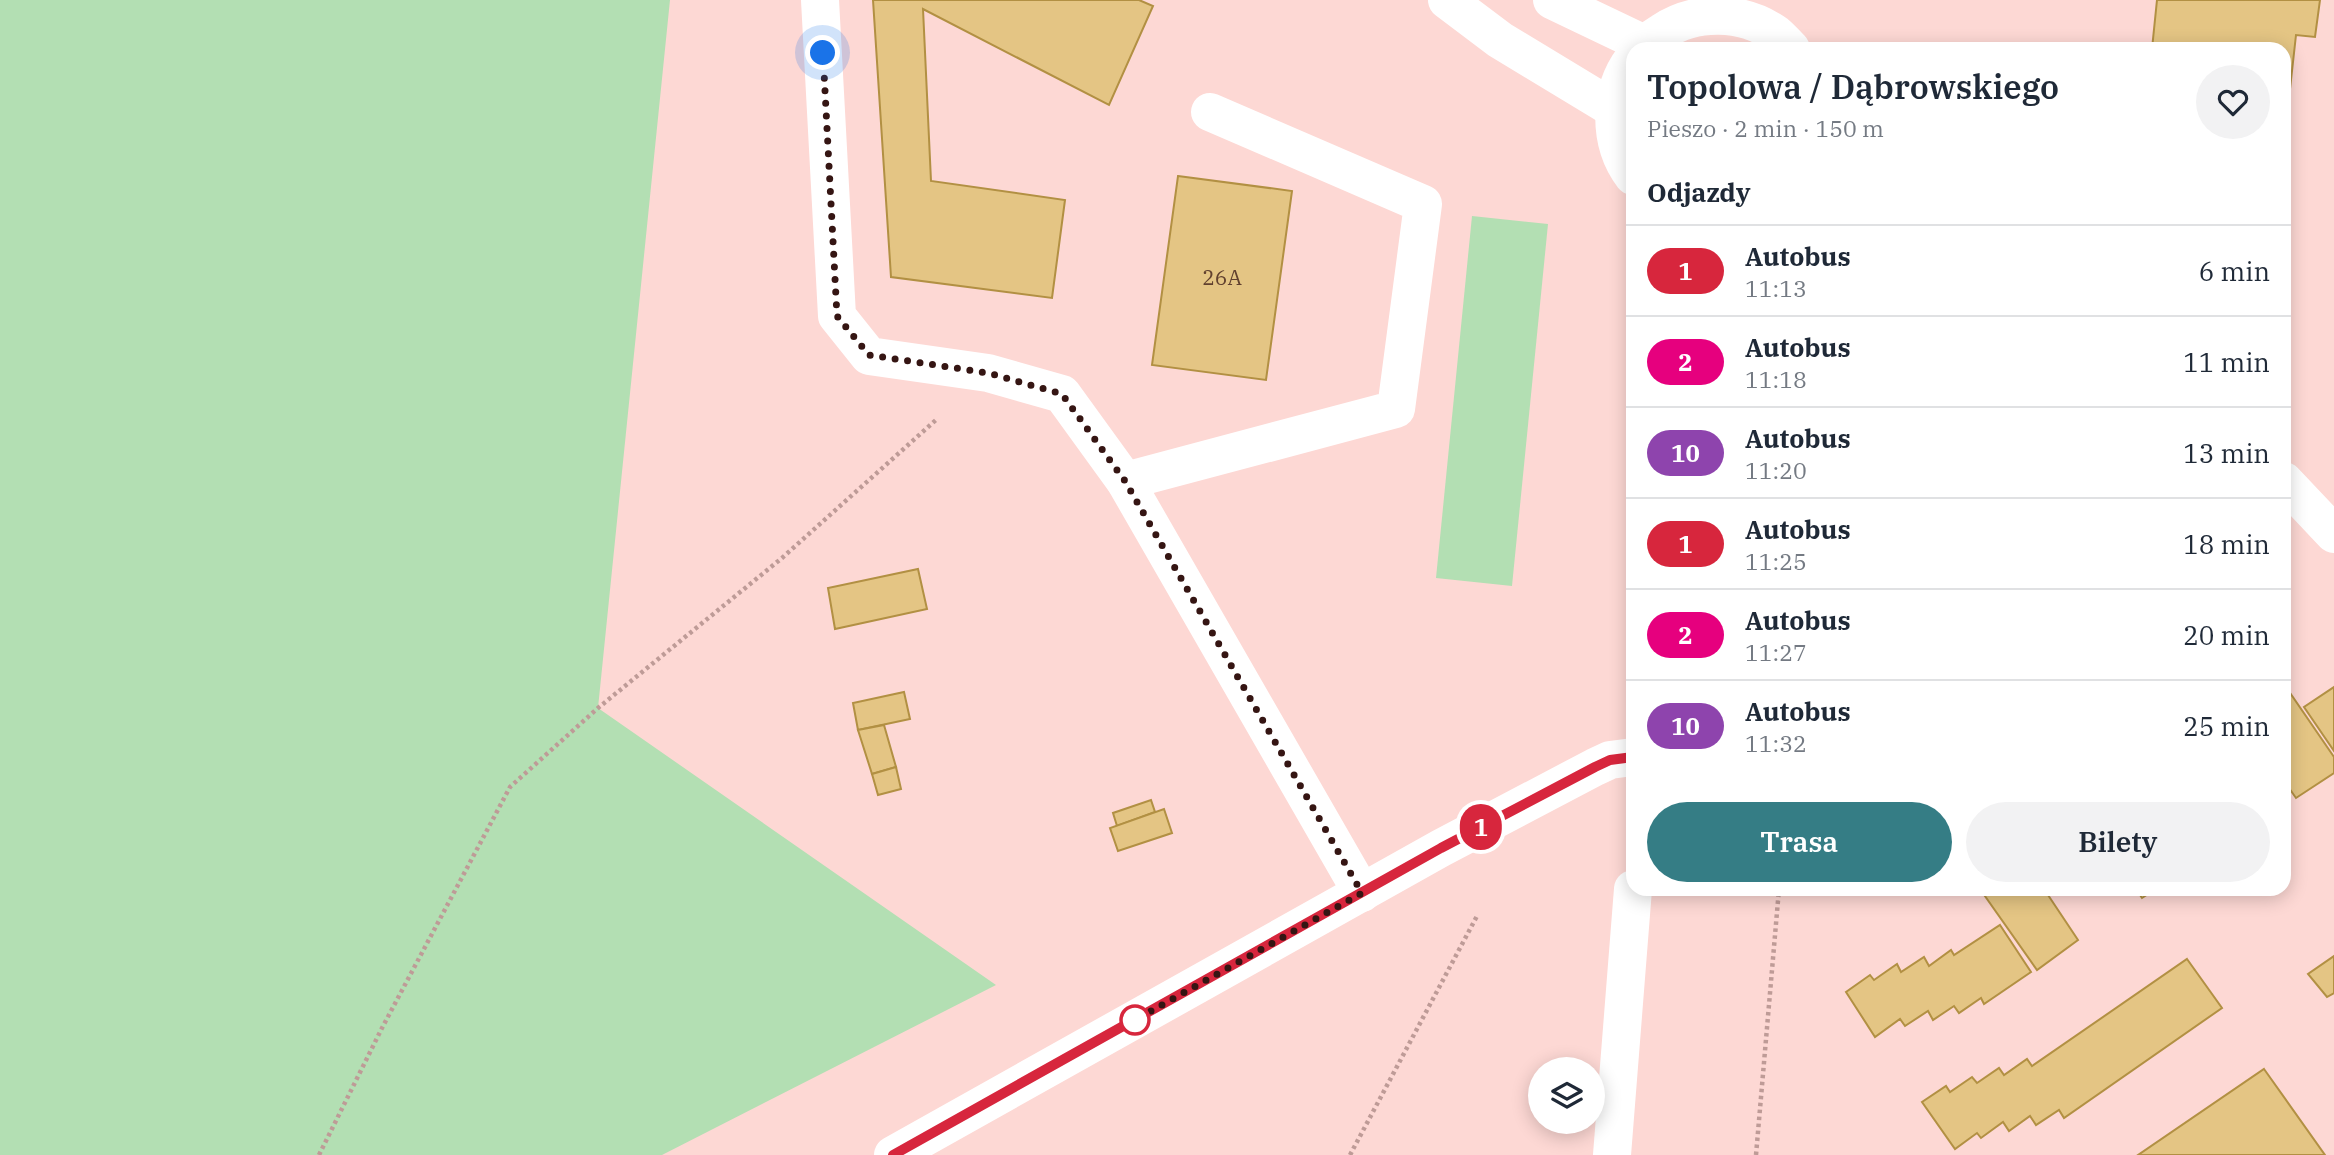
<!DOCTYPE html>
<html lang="pl">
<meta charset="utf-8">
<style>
body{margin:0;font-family:"IBM Plex Serif",serif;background:#f2f2f3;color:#1f2937;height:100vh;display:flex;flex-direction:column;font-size:26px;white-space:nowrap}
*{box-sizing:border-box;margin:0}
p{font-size:23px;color:#747a83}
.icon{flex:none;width:38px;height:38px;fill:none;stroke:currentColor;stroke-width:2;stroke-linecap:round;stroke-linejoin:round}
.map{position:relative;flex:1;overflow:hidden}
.side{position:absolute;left:1626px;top:42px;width:665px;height:854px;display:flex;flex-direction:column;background:#fff;border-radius:21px;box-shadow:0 4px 18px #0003}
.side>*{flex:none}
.badge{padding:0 14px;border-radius:23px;font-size:24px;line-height:46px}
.fabs{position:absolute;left:1528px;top:1057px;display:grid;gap:14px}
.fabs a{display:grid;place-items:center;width:77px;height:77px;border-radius:50%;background:#fff;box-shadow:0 4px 18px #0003;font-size:35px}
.you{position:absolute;width:35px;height:35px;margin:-18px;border:5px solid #fff;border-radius:50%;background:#1a73e8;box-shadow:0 0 0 10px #1a73e833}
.map>.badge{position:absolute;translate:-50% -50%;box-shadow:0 0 0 4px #fff}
h2{padding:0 21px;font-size:26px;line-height:63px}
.round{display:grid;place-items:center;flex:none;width:74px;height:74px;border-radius:37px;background:#f2f2f3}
.summary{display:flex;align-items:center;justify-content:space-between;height:119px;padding:0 21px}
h1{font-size:33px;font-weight:600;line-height:52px}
.cta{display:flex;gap:14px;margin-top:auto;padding:14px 21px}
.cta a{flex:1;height:80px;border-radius:42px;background:#357d85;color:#fff;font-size:28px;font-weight:600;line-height:80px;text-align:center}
.cta a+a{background:#f2f2f3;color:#1f2937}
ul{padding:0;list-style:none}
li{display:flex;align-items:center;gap:21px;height:91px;padding:0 21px;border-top:2px solid #e0e1e3}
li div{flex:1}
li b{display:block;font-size:26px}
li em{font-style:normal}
li .badge{min-width:77px;font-weight:700;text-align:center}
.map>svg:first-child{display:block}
.green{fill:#b3dfb3}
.building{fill:#e4c584;stroke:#b29043;stroke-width:2}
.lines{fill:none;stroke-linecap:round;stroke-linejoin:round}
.path{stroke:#be9b97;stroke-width:4.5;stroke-dasharray:3.5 3.5;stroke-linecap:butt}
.street{stroke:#fff;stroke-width:38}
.secondary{stroke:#fff;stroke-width:38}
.line-casing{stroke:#fff;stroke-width:16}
.line{stroke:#d7263d;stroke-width:10}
.walk{stroke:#351513;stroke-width:7;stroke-dasharray:0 12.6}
.stop-dot{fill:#fff;stroke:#d7263d;stroke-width:3.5}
.labels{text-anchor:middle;stroke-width:5;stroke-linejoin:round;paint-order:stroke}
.number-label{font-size:21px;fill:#61412f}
</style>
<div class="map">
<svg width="2334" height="1155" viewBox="0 0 2334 1155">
<rect width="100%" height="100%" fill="#fdd8d4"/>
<g class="green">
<path d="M0,0H670L598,708L996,985L662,1155H0Z"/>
<path d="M1472,216L1548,224L1512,586L1436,578Z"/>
</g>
<g class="building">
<path d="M873,0H1139L1153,6L1109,105L923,9L931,181L1065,200L1052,298L891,277Z"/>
<path d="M2157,0H2320L2315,37L2296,35L2287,116H2284V49H2152Z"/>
<path d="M1178,176L1292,191L1266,380L1152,365Z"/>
<path d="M918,569L927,609L835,629L828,588Z"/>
<path d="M2284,684L2334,757V773L2296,798L2284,781Z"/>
<path d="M2334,687V751L2304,707Z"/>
<path d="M904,692L910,719L858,730L853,703Z"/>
<path d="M884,725L896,767L872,774L858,730Z"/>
<path d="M896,767L901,789L878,795L872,774Z"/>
<path d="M1151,800L1155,812L1117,826L1113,813Z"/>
<path d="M1164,809L1172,833L1118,851L1110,828Z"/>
<path d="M1980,889H2044L2078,940L2037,970Z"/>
<path d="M2136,889H2156L2142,898Z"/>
<path d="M2000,925L2031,972L1984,1004L1981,998L1959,1013L1954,1006L1933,1020L1928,1011L1905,1026L1900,1019L1875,1037L1846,992L1870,975L1874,980L1897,964L1901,972L1924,957L1929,966L1951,950L1954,955Z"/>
<path d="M2334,956V993L2327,997L2308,974Z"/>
<path d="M2187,959L2222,1008L2064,1118L2059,1110L2036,1125L2030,1116L2009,1131L2003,1122L1981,1138L1977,1133L1955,1149L1922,1102L1946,1086L1950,1092L1972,1077L1977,1083L1999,1068L2004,1075L2027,1059L2032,1066Z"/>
<path d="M2264,1069L2325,1155H2138Z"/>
</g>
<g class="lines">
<g class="path">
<path d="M319,1155L382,1028L510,787L598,708L782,558L937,419"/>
<path d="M1350,1155L1477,916"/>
<path d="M1756,1155L1779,889"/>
</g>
<g class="street">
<path d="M820,0L837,316L869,356L988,373L1062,394L1125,481L1362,893"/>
<path d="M1125,481L1396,409L1423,204L1210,112"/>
<path d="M893,1155L1441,848L1595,767L1610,760L1633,757"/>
</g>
<g class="secondary">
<path d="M1447,0L1500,40L1614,109"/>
<path d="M1552,0L1644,44"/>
<path d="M1640,49C1646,42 1654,37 1662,32C1695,10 1742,10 1776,34C1781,38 1786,44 1791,49"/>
<path d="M1633,59C1608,92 1608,143 1633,176"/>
<path d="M2284,481L2334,534"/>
<path d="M1612,1155L1633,889"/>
</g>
</g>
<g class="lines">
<defs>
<path id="line" d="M893,1155L1441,848L1595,767L1610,760L1633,757"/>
</defs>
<use href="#line" class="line-casing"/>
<use href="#line" class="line"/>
<path class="walk" d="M823,53L837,316L869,355L988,373L1062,394L1125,481L1362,893L1135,1020"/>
</g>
<circle class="stop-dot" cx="1135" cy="1020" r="14"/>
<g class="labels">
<g class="number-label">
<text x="1222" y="285">26A</text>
</g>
</g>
</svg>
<div class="fabs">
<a><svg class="icon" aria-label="layers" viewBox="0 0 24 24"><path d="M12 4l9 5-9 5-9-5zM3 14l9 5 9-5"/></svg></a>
</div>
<div class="you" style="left:823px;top:53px"></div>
<b class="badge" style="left:1481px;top:827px;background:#d7263d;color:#fff">1</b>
<section class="side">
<div class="summary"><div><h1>Topolowa / Dąbrowskiego</h1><p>Pieszo · 2 min · 150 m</p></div><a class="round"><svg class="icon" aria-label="heart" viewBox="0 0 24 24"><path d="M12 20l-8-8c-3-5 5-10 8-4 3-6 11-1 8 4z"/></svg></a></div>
<h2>Odjazdy</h2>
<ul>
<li><span class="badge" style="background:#d7263d;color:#fff">1</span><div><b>Autobus</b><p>11:13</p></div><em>6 min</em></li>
<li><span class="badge" style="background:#e6007e;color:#fff">2</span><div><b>Autobus</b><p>11:18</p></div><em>11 min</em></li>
<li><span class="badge" style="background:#8e44ad;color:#fff">10</span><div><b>Autobus</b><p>11:20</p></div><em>13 min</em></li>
<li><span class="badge" style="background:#d7263d;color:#fff">1</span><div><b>Autobus</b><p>11:25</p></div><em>18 min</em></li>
<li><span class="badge" style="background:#e6007e;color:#fff">2</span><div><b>Autobus</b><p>11:27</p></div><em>20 min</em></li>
<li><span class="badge" style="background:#8e44ad;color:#fff">10</span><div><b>Autobus</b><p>11:32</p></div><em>25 min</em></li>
</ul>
<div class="cta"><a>Trasa</a><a>Bilety</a></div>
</section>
</div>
